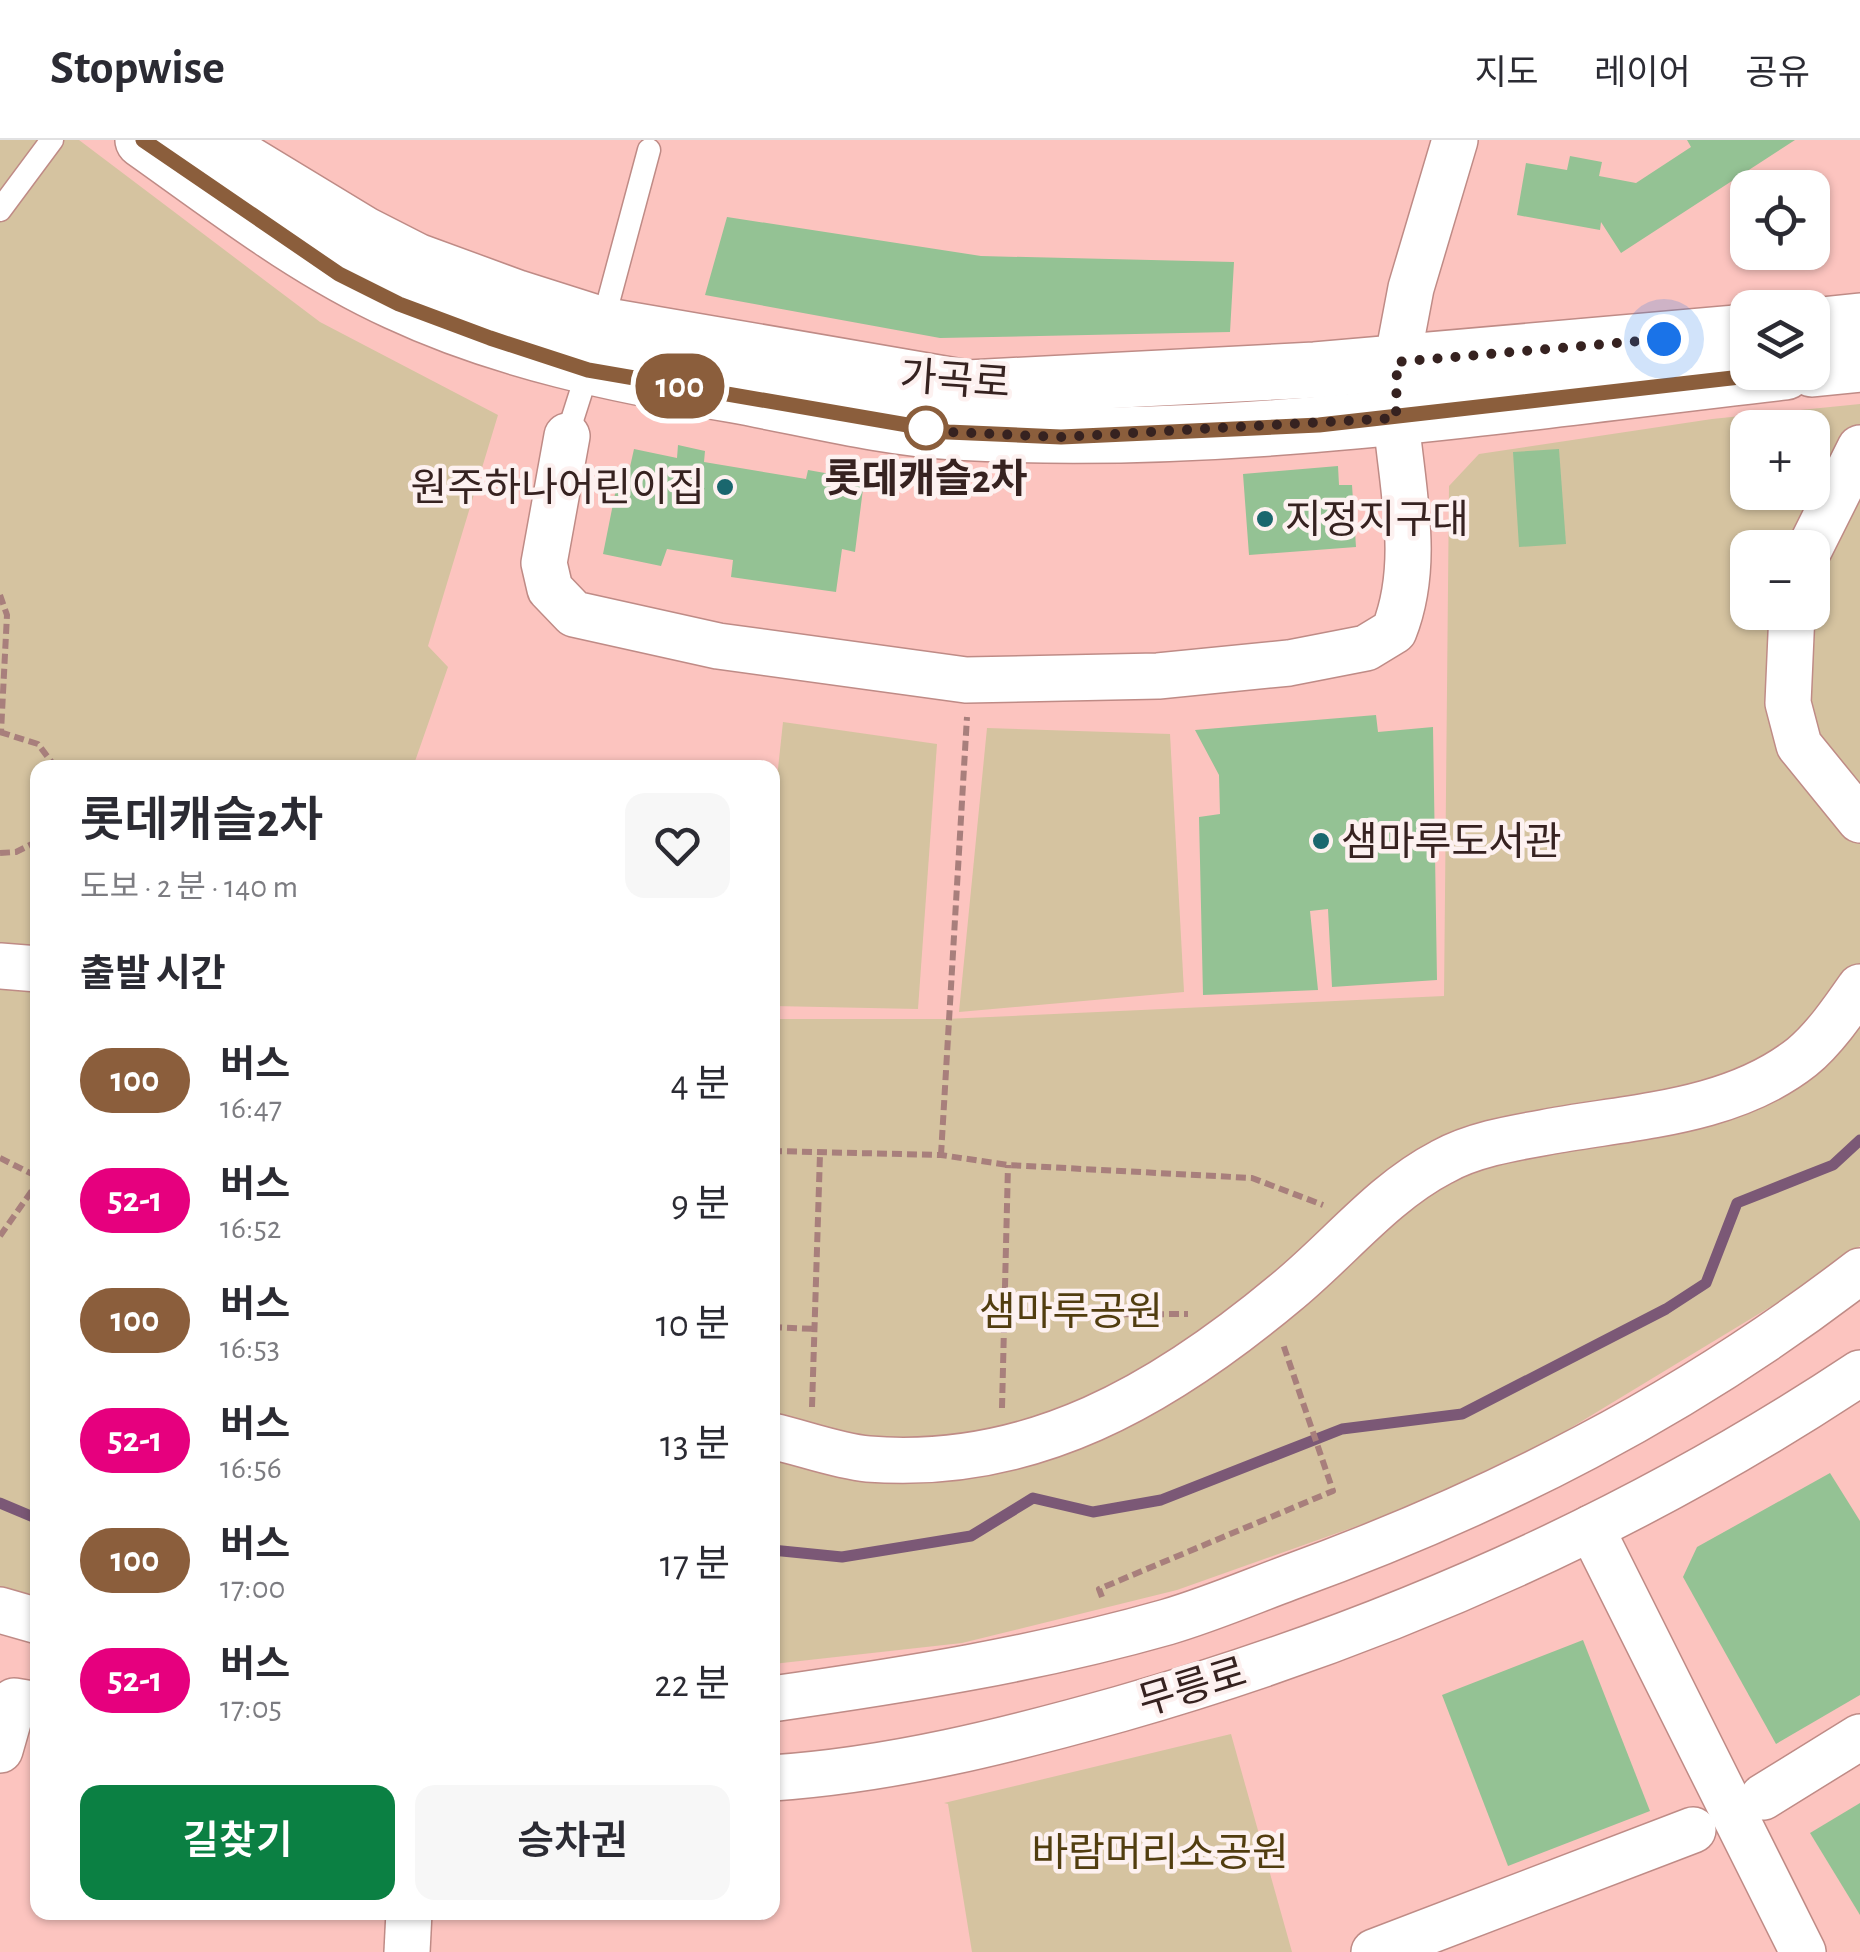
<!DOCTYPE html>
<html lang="ko">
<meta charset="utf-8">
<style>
body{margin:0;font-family:"Alegreya Sans","Noto Sans KR",sans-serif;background:#f7f7f7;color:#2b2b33;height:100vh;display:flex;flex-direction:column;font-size:38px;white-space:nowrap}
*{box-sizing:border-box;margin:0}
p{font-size:32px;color:#7c7c81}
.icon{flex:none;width:55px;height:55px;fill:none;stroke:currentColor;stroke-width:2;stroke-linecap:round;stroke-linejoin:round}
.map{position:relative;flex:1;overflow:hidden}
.sheet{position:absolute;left:30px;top:620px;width:750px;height:1160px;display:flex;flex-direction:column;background:#fff;border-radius:20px;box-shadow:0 2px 8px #0004}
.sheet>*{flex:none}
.badge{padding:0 20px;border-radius:32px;font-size:35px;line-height:65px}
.tools{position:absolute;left:1730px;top:30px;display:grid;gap:20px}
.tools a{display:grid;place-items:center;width:100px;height:100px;border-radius:20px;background:#fff;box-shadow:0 2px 8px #0004;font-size:50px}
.you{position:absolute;width:50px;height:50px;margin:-25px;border:8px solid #fff;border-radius:50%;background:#1a73e8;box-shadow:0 0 0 15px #1a73e833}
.map>.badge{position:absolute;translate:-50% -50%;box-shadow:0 0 0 5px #fff}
h2{padding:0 50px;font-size:38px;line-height:90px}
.round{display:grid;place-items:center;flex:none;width:105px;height:105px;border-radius:20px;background:#f7f7f7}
.head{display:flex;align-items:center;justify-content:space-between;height:170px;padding:0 50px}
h1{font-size:48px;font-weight:600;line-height:75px}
.button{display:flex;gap:20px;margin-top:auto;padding:20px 50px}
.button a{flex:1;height:115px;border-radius:20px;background:#0b8043;color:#fff;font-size:40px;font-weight:600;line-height:115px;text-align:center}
.button a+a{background:#f7f7f7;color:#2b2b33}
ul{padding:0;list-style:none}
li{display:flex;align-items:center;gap:30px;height:120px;padding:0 50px}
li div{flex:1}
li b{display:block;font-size:38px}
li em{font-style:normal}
li .badge{min-width:110px;font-weight:700;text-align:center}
header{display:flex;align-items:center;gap:60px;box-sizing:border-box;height:140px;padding:0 50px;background:#fff;border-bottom:2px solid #e1e1e2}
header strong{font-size:48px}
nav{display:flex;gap:55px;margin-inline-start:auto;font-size:35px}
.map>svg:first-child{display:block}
.green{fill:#d5c3a0;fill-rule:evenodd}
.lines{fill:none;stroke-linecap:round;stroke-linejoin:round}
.stream{stroke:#7b5876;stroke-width:11}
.building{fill:#94c294}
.lane-casing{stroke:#bf8b86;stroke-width:25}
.street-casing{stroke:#bf8b86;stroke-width:48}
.secondary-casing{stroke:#bf8b86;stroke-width:58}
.path{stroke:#a87f7c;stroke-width:6;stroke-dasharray:10 5;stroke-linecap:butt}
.lane{stroke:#fff;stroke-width:22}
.street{stroke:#fff;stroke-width:45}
.secondary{stroke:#fff;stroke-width:55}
.line-casing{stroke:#fff;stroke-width:22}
.line{stroke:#8b5e3c;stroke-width:15}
.walk{stroke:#362220;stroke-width:10;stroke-dasharray:0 18}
.stop-dot{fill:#fff;stroke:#8b5e3c;stroke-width:5}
.poi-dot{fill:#1a676e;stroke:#fdf1f0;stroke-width:4}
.labels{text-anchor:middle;stroke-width:9;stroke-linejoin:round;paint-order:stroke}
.street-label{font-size:40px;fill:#362220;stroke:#fdf1f0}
.stop-label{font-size:40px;font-weight:bold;fill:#362220;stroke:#fdf1f0}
.poi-label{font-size:40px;fill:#362220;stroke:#fdf1f0;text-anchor:start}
.park-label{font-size:40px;fill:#513d0f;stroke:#fdf1f0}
</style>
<header>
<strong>Stopwise</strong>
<nav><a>지도</a><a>레이어</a><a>공유</a></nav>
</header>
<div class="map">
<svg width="1860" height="1812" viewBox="0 0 1860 1812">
<rect width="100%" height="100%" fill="#fcc4bf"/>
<g class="green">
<path d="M0,0H79L320,182L498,275L428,506L448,527L413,627L38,628L37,1467L0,1458Z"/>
<path d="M1860,264V1106L1790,1155L1554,1298L1405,1369L1177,1450L962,1503L773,1524V879H946L1444,856L1449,346L1479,314L1712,279ZM1748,288H1812V352H1748ZM1748,408H1812V472H1748Z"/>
<path d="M783,582L937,604L918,869L773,866L772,685Z"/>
<path d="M987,588L1170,594L1184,852L959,872Z"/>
<path d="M1231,1594L1292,1812H972L948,1664L944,1663Z"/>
</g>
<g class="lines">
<g class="stream">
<path d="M0,1363L38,1379"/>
<path d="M772,1410L842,1417L971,1396L1033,1358L1093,1372L1161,1360L1342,1289L1462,1274L1666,1169L1706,1143L1737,1063L1833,1025L1860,1000"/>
</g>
</g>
<g class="building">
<path d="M1687,0H1795L1621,113L1601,82L1600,90L1517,75L1526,23L1567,30L1570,16L1602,22L1599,36L1636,43L1691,7Z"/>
<path d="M727,77L981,116L1234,122L1230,192L940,198L705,155Z"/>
<path d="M678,305L705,311L704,322L806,339L808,330L870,341L869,350L863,349L855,412L842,409L836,452L731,437L733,420L667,409L661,426L603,414L621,324L630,327L634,309L677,318Z"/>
<path d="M1559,309L1566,404L1519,407L1513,312Z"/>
<path d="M1338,326L1339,345H1352L1356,407L1249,415L1243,334Z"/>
<path d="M1376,575L1378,592L1433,587L1437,840L1332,847L1328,769L1310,771L1318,850L1203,855L1199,677L1220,674L1219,635L1195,590Z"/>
<path d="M1830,1333L1860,1381V1555L1776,1604L1683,1437L1697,1407Z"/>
<path d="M1583,1500L1650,1671L1508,1726L1442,1555Z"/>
<path d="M1860,1663V1775L1810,1693Z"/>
</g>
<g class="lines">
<defs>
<g id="lane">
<path d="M0,70L52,0"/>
<path d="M602,185L649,10"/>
<path d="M567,296L588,230"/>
</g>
<g id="street">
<path d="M1397,222L1411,148L1455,0"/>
<path d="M567,296L544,423L550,449L574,474L718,506L966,540L1158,536L1289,523L1366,508L1394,491C1421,423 1402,349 1396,278"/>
<path d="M1810,408L1860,308"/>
<path d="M1792,472L1788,563L1799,605L1860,680"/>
<path d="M0,826L38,829"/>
<path d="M772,1296C803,1303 837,1316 868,1319C1032,1332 1164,1254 1285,1153C1337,1111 1382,1053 1442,1022C1476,1003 1520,997 1558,990C1640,976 1734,971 1802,917C1824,899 1844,870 1860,847"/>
<path d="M1591,1388L1803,1812"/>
<path d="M0,1470L38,1481"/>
<path d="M772,1559C905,1540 1037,1519 1167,1482C1208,1470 1248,1453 1288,1438C1495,1363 1685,1266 1860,1131"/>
<path d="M0,1610L14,1561L38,1565"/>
<path d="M772,1638C891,1630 1006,1601 1120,1569C1382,1494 1633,1384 1860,1233"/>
<path d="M1763,1657L1860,1597"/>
<path d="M407,1812L409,1772"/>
<path d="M1374,1812L1693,1690"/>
</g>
<g id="secondary">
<path d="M143,0C225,58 304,120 396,162C503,212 618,235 734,255C806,268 882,288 955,292C1232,308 1510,263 1785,232"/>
<path d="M208,0L363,94L416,121L517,158L602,185L968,248L1315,230L1748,192"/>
<path d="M1812,186L1860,181"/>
<path d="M1812,229L1860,224"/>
</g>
</defs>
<use href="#lane" class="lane-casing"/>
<use href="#street" class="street-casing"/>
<use href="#secondary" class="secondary-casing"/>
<g class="path">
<path d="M0,455L7,475L1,592"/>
<path d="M0,592L38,604L56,628"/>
<path d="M0,713L16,712L38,701"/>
<path d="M772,1011L941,1015L1008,1025L1252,1038L1323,1065"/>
<path d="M941,1015L967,577"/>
<path d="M0,1018L38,1037"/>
<path d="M0,1096L38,1042"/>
<path d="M1004,1175L1188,1174"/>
<path d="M772,1187L815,1189"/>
<path d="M812,1267L820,1014"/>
<path d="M1002,1268L1008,1025"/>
<path d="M1102,1457L1099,1449L1333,1351L1283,1204"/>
</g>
<use href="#lane" class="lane"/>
<use href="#street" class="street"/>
<use href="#secondary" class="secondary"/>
</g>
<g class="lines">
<defs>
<path id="line" d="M143,0L339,134L399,164L490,198L588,230L948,292L1061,297L1319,285L1785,232"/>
</defs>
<use href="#line" class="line-casing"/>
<use href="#line" class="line"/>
<path class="walk" d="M926,288L913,286L948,292L1061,297L1396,278L1397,222L1664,199"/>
</g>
<circle class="stop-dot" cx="926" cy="288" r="20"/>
<g class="poi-dot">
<circle cx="725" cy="347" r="10"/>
<circle cx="1265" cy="379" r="10"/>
<circle cx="1321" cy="701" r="10"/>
</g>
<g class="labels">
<g class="street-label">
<text transform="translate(955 239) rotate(4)" y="14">가곡로</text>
<text transform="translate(1192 1546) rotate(-17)" y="14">무릉로</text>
</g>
<g class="stop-label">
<text x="926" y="352">롯데캐슬2차</text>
</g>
<g class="poi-label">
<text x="705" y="361" text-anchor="end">원주하나어린이집</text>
<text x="1285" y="393">지정지구대</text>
<text x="1341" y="715">샘마루도서관</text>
</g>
<g class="park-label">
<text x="1071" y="1185">샘마루공원</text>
<text x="1160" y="1726">바람머리소공원</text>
</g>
</g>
</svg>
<div class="tools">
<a><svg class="icon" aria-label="locate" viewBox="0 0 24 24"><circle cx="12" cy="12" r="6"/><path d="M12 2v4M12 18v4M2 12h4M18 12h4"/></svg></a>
<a><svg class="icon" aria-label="layers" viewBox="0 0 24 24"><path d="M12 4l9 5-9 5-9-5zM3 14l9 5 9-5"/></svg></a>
<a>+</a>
<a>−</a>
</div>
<div class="you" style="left:1664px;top:199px"></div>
<b class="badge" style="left:680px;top:246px;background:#8b5e3c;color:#fff">100</b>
<section class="sheet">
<div class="head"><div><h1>롯데캐슬2차</h1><p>도보 · 2 분 · 140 m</p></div><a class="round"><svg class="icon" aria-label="heart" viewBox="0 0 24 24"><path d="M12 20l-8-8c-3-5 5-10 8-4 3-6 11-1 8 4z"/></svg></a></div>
<h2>출발 시간</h2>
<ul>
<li><span class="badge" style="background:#8b5e3c;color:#fff">100</span><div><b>버스</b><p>16:47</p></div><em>4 분</em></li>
<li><span class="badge" style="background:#e6007e;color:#fff">52-1</span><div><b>버스</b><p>16:52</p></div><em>9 분</em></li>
<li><span class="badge" style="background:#8b5e3c;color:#fff">100</span><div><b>버스</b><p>16:53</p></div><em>10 분</em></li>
<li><span class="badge" style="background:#e6007e;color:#fff">52-1</span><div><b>버스</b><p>16:56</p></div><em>13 분</em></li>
<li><span class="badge" style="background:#8b5e3c;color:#fff">100</span><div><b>버스</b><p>17:00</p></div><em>17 분</em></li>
<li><span class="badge" style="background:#e6007e;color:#fff">52-1</span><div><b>버스</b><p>17:05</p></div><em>22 분</em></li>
</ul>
<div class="button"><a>길찾기</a><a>승차권</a></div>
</section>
</div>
